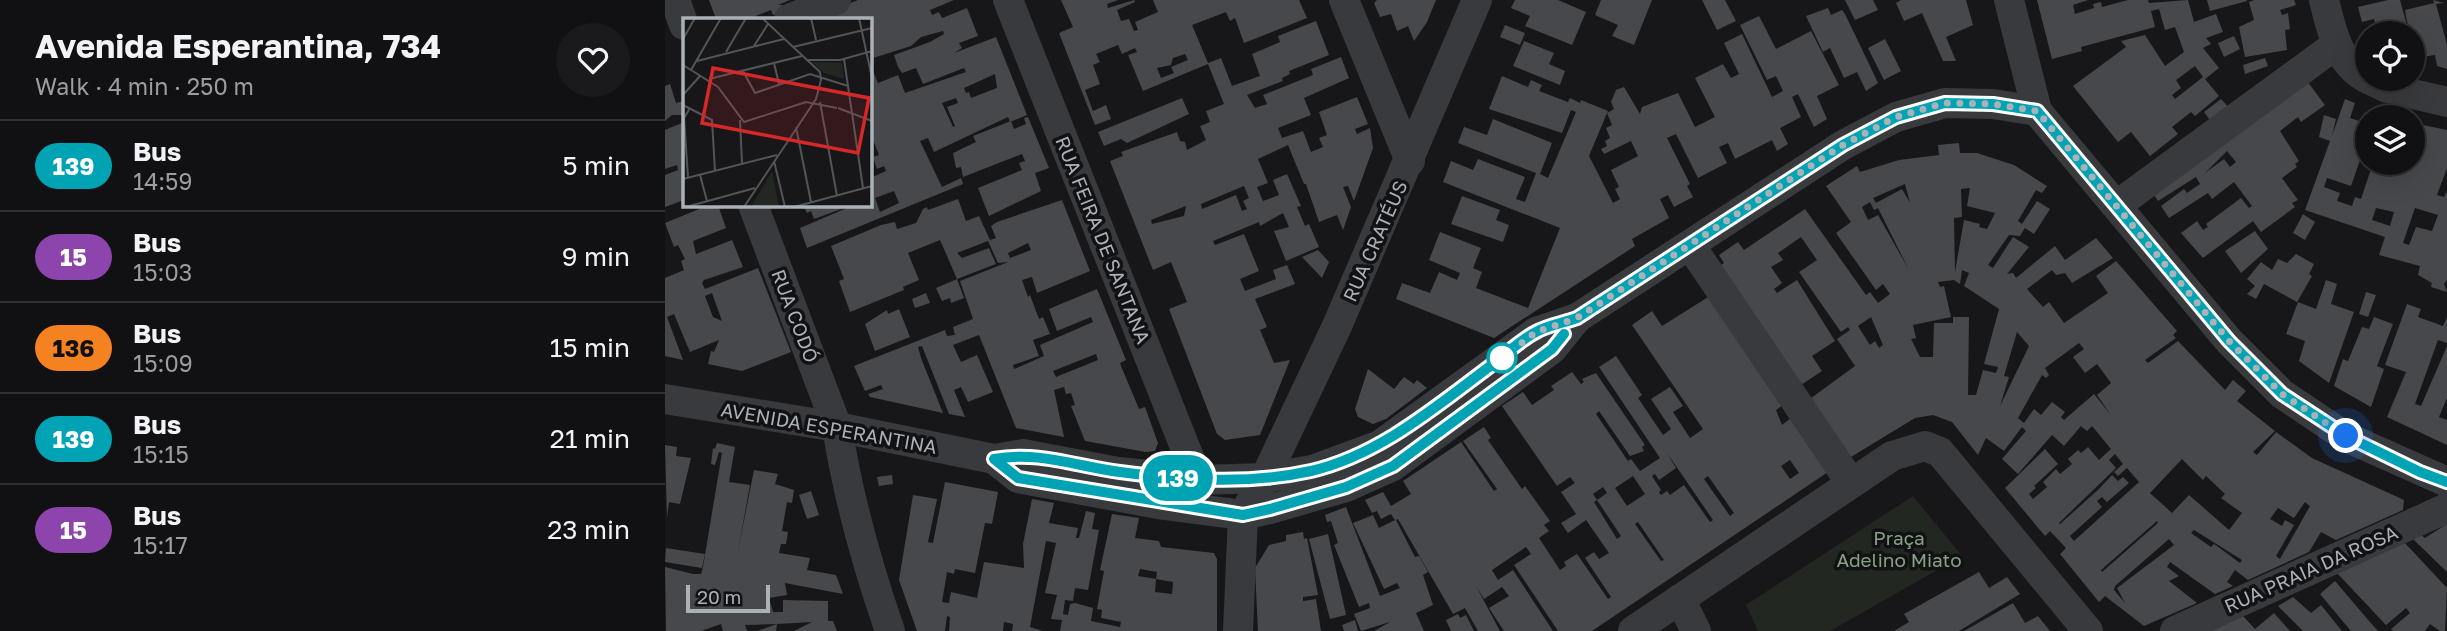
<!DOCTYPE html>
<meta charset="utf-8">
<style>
body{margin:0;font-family:"Golos Text",sans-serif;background:#1a1a1c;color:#f1f3f6;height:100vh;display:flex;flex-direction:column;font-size:26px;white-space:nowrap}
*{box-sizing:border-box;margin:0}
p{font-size:23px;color:#9c9da0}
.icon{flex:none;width:38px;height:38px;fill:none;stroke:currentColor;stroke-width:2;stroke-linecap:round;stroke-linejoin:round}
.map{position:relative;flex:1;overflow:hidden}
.panel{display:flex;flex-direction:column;background:#111113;width:665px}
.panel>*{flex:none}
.badge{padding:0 14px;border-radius:23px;font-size:24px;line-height:46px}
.controls{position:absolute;left:1690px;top:21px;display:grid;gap:14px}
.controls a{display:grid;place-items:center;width:70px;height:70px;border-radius:50%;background:#111113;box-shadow:0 7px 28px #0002,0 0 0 2px #303133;font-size:35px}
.scale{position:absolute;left:21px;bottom:18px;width:84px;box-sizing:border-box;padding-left:7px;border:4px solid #aab1b7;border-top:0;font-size:19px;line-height:24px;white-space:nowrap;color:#aab1b7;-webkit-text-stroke:5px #121214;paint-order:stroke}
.you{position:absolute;width:35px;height:35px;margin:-18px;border:5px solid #fff;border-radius:50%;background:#1a73e8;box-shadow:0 0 0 10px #1a73e833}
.map>.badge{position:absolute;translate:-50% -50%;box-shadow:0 0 0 4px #fff}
.round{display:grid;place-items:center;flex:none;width:74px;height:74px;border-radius:37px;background:#1a1a1c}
.overview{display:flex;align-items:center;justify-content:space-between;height:119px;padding:0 35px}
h1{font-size:33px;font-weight:700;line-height:52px}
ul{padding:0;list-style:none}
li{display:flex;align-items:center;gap:21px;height:91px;padding:0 35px;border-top:2px solid #303133}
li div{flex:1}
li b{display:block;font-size:26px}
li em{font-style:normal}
li .badge{min-width:77px;font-weight:700;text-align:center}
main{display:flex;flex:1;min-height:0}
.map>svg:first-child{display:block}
.green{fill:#222821}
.building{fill:#46484b;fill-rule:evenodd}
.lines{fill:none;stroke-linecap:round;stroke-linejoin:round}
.minor{stroke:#383a3d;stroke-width:30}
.line-casing{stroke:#fff;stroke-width:16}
.line{stroke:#00a3b4;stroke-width:10}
.walk{stroke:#aab1b7;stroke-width:7;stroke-dasharray:0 12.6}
.stop-dot{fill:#fff;stroke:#00a3b4;stroke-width:3.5}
.labels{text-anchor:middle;stroke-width:7;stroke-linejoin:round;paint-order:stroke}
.street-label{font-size:19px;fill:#aab1b7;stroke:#121214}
.park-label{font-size:19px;fill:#87a183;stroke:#121214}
.inset-road{fill:none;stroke:#525558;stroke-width:2}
.view{fill:#d62828;fill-opacity:0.15;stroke:#d62828;stroke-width:3.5}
.inset-edge{fill:none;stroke:#aab1b7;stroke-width:3.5}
</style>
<main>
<section class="panel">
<div class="overview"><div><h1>Avenida Esperantina, 734</h1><p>Walk · 4 min · 250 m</p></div><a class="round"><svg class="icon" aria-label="heart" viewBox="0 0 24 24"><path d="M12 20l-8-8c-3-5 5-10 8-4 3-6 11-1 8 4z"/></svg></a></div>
<ul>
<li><span class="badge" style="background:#00a3b4;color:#fff">139</span><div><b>Bus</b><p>14:59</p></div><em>5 min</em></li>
<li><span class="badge" style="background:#8e44ad;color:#fff">15</span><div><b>Bus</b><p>15:03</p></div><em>9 min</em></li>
<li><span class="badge" style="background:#f58220;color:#111">136</span><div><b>Bus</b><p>15:09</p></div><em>15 min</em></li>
<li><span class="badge" style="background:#00a3b4;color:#fff">139</span><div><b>Bus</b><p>15:15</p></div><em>21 min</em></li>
<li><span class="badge" style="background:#8e44ad;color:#fff">15</span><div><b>Bus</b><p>15:17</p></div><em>23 min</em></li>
</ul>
</section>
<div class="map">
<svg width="1782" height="631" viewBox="0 0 1782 631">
<rect width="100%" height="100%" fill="#171719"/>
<path class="green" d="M1248,496L1297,556L1165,631H1093L1081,605Z"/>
<g class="building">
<path d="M44,0H125L113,5H117L120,11L108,15L106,10L82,19H51Z"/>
<path d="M193,0H289L265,10L267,15L274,12L277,18L302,8L313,36L294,43L297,48L289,53L331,37L362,115L345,122L343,117L269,152L263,138L255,141L277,187L296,178L298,184L142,248L135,228L189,205H205V178L221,171L219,166L212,169L208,157L214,155L205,132V64L213,83L233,75L240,93L301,72L299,68L258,84L251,68L237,73L233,67L229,55L265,42L279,34L278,31L256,37L246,46L205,59V19H145ZM330,74L332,88L306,98L304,92L301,93L299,88ZM291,98L293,103L282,107L290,126L288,127L277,103ZM229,191L234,203L215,212L210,198Z"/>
<path d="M396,0H453L442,4L443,8L469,0L470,2L452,10L456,21L464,19L469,31L473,30L470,22L493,12L488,0H634L642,18L579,43L570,18L565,21L561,12L527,25L543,63L556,58L567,86L595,76L587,54L615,42L613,36L651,21L664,55L624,71L625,74L617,78L618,81L582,95L590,108L602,104L598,95L648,75L646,69L676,57L684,78L639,98L646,115L613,128L617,138L638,131L646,152L658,147L654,138L662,135L654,112L692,97L703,124L690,129L692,134L705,128L708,148L689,201L683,186L678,187L686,207L678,230L672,215L654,222L641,184H639L623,145L593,159L603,183L592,187L598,201L614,195L608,180L622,174L636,206L632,207L640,226L644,224L654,247L621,261L609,231L624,227L618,213L595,226L594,222L548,241L550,245L579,234L594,271L575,279L580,291L611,279L608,270L622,265L630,284L590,299L602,327L595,330L609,363L625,360L595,435L560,440L552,434L504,309L522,302L506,262L488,270L445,161L458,156L456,152L512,132L515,141L520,142L522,150L541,140L535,126L545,122L541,111L559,104L543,64L478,91L463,55L472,52L470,48L457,54L453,45L431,54L435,62L428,65L435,84L420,90L428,111L441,105L446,119L430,125L394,33L408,27ZM520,54L523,60L506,67L509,73L496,78L492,68L506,65L508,58ZM579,186L584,198L578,201L582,209L577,211L571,195L537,209L536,204ZM521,206L519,216L487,224L486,220Z"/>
<path d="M712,0H771L762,22L749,41L743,26L732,31L726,14L715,17L709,3Z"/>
<path d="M850,0H893L921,12L907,45L860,26L865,16L846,8Z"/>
<path d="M936,0H987L969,45L947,36L953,25L930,15Z"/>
<path d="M1037,0H1060L1071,21L1052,30Z"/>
<path d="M1180,0H1208L1213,10L1190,20Z"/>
<path d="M1236,0H1301L1308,25L1281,37L1291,61H1278L1257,13L1239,21L1231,3Z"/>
<path d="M1372,0H1423L1408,5L1410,14L1429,8L1428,4L1436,2L1437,7L1463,0H1483L1484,3L1523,0L1529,22L1551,14L1558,32L1541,38L1546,44L1538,48L1554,68L1540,79L1554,96L1530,116L1526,112L1507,127L1513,134L1485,156L1466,132L1453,142L1408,86L1461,47L1456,41L1480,35L1500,66L1519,52L1510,27L1500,30L1494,9L1486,11L1490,27L1416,47L1417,51L1387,59ZM1530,66L1538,77L1510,99L1507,95L1516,88L1511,80Z"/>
<path d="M1542,0H1582V1L1545,11Z"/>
<path d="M1589,0H1629L1631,5L1615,10L1617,15L1623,13L1625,29L1620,30L1622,50L1580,57L1574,27L1589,20L1584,2Z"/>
<path d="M1723,0H1735L1744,33H1713L1709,19L1697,22L1693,7Z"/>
<path d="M1768,0L1779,3L1771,4L1782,45V69L1772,66L1770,55L1751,58L1748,33H1745L1741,17L1740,10L1769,3Z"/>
<path d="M1163,8L1166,15L1177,10L1180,14L1205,66L1213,83L1201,91L1192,72L1179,78L1165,48L1158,52L1141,16Z"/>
<path d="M1094,16L1111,49L1146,31L1174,85L1152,96L1162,119L1149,127L1133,94L1127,97L1136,117L1115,128L1123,144L1112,151L1107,140L1070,159L1063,143L1054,147L1062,163L1033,178L1011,134L1002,138L1025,184L1022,186L1028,197L1009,207L1003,195L995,199L1004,218L967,239L970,246L829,338L731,299L737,283L765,293L774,272L792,280L795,273L764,260L775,232L816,248L808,268L817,272L811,288L863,308L895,228L778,182L786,161L808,170L813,159L860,177L851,199L860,202L871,173L793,143L799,127L822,135L828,119L887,143L875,174L883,178L911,112L906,110L897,133L824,109L837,76L863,87L866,80L877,85L874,91L903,102L905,98L915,103L916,100L943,111L942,113L949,109L946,102L951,90L959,87L975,114L977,107L1013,93L1030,127L1050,117L1030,78L1058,64L1066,78L1074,74L1059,43L1077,34L1107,97L1118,91L1111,76L1102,80L1075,25ZM942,113L947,125L941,128L945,138L940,141L942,146L936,149L939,154L966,141L973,156L946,170L954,187L950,189L955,199L948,203L924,156Z"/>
<path d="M840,25L860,33L855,45L835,37Z"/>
<path d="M1569,36L1575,49L1559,57L1553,43Z"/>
<path d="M1220,39L1236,71L1219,80L1203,48Z"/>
<path d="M859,41L889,53L884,64L900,71L895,85L848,66Z"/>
<path d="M1600,58L1603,66L1580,74L1578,65Z"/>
<path d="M1639,77L1660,105L1636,122L1633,117L1615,131L1634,161L1630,164L1632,167L1617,178L1633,200L1627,203L1630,207L1596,232L1588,221L1538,258L1516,233L1532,221L1538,230L1543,227L1541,224L1576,198L1584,208L1587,206L1569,182L1547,199L1543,193L1504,218L1496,206L1519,189L1522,193L1535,184L1531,177L1493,201L1486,190ZM1562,151L1571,162L1565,167L1559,159L1540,173Z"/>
<path d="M5,84L11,103L19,101V115H7L0,121V86Z"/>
<path d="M517,98L524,114L462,143L456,139L439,146L433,132Z"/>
<path d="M1556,99L1566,110L1548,124L1539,112Z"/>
<path d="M1680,99L1690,103L1685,118L1703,124V137L1686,186L1662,178L1659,187L1675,193L1672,201L1687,206L1690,197L1696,199L1708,163H1748V123L1782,130V168L1772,195L1779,197L1782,191V280L1779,284L1782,292L1766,287L1767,283L1753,275L1755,266L1714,255L1720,237L1640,210L1665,141L1654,137L1659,115L1671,119L1667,136ZM1711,208L1729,212L1725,226L1707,220ZM1750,208L1773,215L1767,231L1751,227L1744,245L1738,243Z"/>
<path d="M363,117L384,168L370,173L376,191L324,216L313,188L357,170L354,163L360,161L357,154L298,177L296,167L291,168L288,153L311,142L308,136L346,121L349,129L361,124L359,118Z"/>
<path d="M19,122V200L0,207V175L13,170L12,165L0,169V130Z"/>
<path d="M1294,143L1295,153H1312L1349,165L1382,186L1377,193L1371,190L1353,221L1357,224L1372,201L1385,209L1369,234L1360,228L1355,236L1344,235L1323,265L1328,268L1348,237L1364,247L1342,274L1348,273L1351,278L1390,246L1400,260L1431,238L1448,258L1407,283L1400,273L1391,275L1387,270L1362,289L1378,307L1384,302L1399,323L1443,293L1431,276L1451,261L1512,331L1508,335L1511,338L1480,360L1483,363L1513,341L1560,390L1568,380L1581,391L1572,401L1610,431L1588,452L1592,455L1611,432L1647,458L1739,500L1738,510L1671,540L1656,532L1644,552L1583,580L1570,570L1562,582L1568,586L1550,594L1505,562L1502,567L1514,576L1504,581L1532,603L1479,626L1440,596L1434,602L1395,554L1401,548L1385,531L1380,536L1340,488L1380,449L1393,464L1369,486L1371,488L1364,494L1368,499L1382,487L1378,482L1391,469L1395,474L1407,464L1403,459L1413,450L1416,453L1423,447L1434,460L1446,449L1427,426L1422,431L1416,426L1399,446L1387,435L1353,474L1337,459L1361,431L1357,427L1339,451L1321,438L1313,455L1287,422L1268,415L1250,418L1181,460L1142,401L1190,366L1172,339L1185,330L1183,327L1176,332L1134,272L1152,260L1136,237L1113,253L1118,260L1106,267L1117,283L1109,289L1112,293L1132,280L1170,341L1147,356L1157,371L1133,387L1053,267L1059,263L1054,255L1073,242L1079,250L1140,209L1201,295L1205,292L1213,303L1225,294L1218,284L1211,290L1171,233L1186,222L1161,186L1192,166L1195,172L1234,160L1274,155L1273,145ZM1240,184L1245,203L1237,189L1211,203L1208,198ZM1305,188L1302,206L1330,213L1322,229L1314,227L1315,224L1299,220L1290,272L1289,218L1297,217L1296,189ZM1205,202L1209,210L1213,208L1244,270L1213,215L1203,220L1197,207ZM1297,270L1304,273L1299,286L1334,309L1319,364L1333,367L1331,373L1318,370L1311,395H1303L1304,317H1288V323H1269L1268,357H1255L1246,339L1251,338L1248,325L1286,317L1279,286L1275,287L1273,282L1289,280L1295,284ZM1206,317L1218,345L1214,348L1210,341L1205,345L1193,326ZM1352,332L1364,346L1335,406L1344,377L1339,376ZM1414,343L1419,349L1408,357L1420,373L1432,364L1446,383L1432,395L1446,415L1429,394L1399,420L1396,417L1400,412L1387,402L1376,415L1369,409L1359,423L1353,418L1377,375L1381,378L1384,375L1380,368ZM1450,454L1458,464L1449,472L1453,476L1462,468L1474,482L1409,541L1405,536L1437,507L1432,501L1437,497L1442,502L1464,483L1458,477L1453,481L1447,475L1434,489L1395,524L1394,523L1451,468L1444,460ZM1517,459L1538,480L1541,476L1560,494L1556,498L1577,513L1564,530L1524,495L1507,513L1485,493ZM1640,502L1645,506L1615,559L1611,556L1629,525L1620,520L1617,526L1605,519L1613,508L1629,518ZM1492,521L1493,523L1437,572L1436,570ZM1529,530L1577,560L1575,563L1549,544L1546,547L1526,533ZM1504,539L1509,545L1452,588L1460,603L1449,590L1450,586Z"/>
<path d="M797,196L835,210L831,220L844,225L838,242L786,224Z"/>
<path d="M293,199L301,221L314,216L325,240L331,238L326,226L332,222L397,200L425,271L372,293L367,277L357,280L363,297L365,295L374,319L378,317L385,334L368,340L374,356L348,365L349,369L379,356L375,345L428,322L426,317L392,331L384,309L432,289L461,360L455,363L456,366L474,409L480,407L493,443L490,451L481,452L420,441L406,406L410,405L406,393L401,394L399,387L389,390L399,437L351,428L314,335L288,345L296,362L312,355L328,392L303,402L296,387L289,390L300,417L284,414L257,346L253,347L256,358L278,413L205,397L203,394L218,389L216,385L200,391L189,366L280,330L282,336L290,335L288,327L308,319L295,281L343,262L333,263L323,241L292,253L297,258L324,248L331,264L292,279L275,240L243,253L254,280L238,287L239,290L185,312L174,281L179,279L166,246L216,225L230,222L232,229L251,223L258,209L262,207L263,210ZM363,243L366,250L345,258L343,253ZM431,354L433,360L391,377L388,371Z"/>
<path d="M44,205H53L61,228L28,241L31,254L67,240L78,267L39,280L37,283L40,289L93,268L126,352L77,371L43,364L46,351L49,352L54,340L25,352L9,314L2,317L18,360L0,356V278L19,270L16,261L20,259L13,245L9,247L0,223ZM47,293L57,321L48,317L40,296Z"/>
<path d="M138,205H187L149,219L146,211L142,213Z"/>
<path d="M1638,214L1650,222L1640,240L1628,233Z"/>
<path d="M1590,231L1603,249L1576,273L1560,251Z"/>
<path d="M653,250L664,262L657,278L637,257Z"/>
<path d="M1631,254L1649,264L1644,274L1647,276L1632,302L1599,284L1591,299L1582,294L1590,286L1582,279L1596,262L1607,270L1613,259L1622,263Z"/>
<path d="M292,279L299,298L286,303L285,298L277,301L271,288Z"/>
<path d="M1661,280L1672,284L1666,304L1689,312L1664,383L1634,361L1640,341L1621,334L1633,302L1651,309Z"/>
<path d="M1701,292L1711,295L1703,317L1694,314Z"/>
<path d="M261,293L265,303L250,308L247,299Z"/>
<path d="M1048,294L1121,403L1111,410L1117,425L1126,418L1166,470L927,631H893L849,565L866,554L861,547L827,570L833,580L848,570L888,631H839L824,608L844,596L837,587L819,599L811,586L835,631H813L800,608L788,614L733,519L731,520L750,557L754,556L763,572L758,575L768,605L751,613L759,631H709L725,622L696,631L689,614L705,608L704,603L694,607L669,545L673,543L666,521L662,522L660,515L681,507L715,596L735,588L732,583L719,589L688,523L708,515L714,528L730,520L726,514L716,519L712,511L707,513L700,500L718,492L726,506L746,494L738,481L796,442L829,491L832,489L798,441L819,427L826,438L823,440L857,489L860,486L885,521L879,525L884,531L874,538L895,570L901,566L899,562L912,554L943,599L946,597L920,558L929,552L934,559L944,553L921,520L903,533L896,523L911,514L896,492L910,483L905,477L892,486L837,406L858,392L867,405L889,390L886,386L907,372L916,384L919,382L917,379L931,373L980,445L977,447L979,451L965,456L934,411L931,414L963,461L966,459L975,471L995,458L934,367L951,356L977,395L973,398L998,435L1006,429L986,399L1005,387L1018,406L1008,412L1025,438L1038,429L967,325L987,311L997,326ZM1002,453L1048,520L1045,522L1019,485L1005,495L1002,491L996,495L994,492L996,490L987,476L990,474L994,480L1011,468ZM1125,460L1134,473L1125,479L1116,466ZM968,476L980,494L962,506L950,488ZM1043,476L1069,513L1065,516L1039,479ZM938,487L942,493L932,500L956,536L952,539L929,502L932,500L928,494ZM973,522L999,560L996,561L970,524Z"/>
<path d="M1742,304L1756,309L1753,317L1778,326L1782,317V343L1773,340L1750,404L1756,406L1782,346V398L1774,417L1782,420V445L1722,417L1741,372L1720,365Z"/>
<path d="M234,309L245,337L210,351L200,324L222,310L223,314Z"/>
<path d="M1709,317L1728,324L1712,366L1719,369L1706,407L1669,386L1678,359L1683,361L1697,327L1704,329Z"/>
<path d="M703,369L729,389L739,377L749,384L752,380L762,388L721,419L708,424L693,417L690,409Z"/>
<path d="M52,443L70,447L64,482L85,485L73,551L89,470L113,474L110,484L129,490L127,503L122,502L117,531L123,532L121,544H116L114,553L145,558L142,570L171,575L178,594L120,583L122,595L104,598L108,612H118V600L163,601V621H168L172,631H129L147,622L112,624L111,631H92L112,624L80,625L82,631H58L56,624L36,631H1L0,567L28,574H36L38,567L57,453L54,452L50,465L46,464L48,448L50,449Z"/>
<path d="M0,445L12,447L11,456L26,458L15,504L4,502L2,518Z"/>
<path d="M227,475L228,484L214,486L212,477Z"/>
<path d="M280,482L333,492L327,524L320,523L310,573L290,569L289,574L282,572L277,602L284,603L286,592L312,598L319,562L359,568L358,544L367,499L389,503L384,523L413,528L411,538H414L421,511L430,513L427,529L434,530L423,590L410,588L408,601L400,600L398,614L403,615L405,604L410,603L428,608L426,621L455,627L456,622L436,618L437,610L432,609L439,571L435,570L447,514L474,518L470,538L494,541L496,547L549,553L552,559V631H395L397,620L386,619L392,595L380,593L391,543L381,541L365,627L378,631H347L348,624L339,622L338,631H284L285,617L282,616L280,631H252L234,580L248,495L272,499L263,542L268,543ZM475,569L492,572L491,579L508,582L507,594L490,592L491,579L473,576Z"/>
<path d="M146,491L154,515L142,519L134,495Z"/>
<path d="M1782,524V572L1747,538L1756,535L1760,538Z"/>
<path d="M638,532L639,539L642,538L653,595L638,597V601L651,599L656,631H593L590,568L604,545L621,541V535Z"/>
<path d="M663,534L681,615L665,619L644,539Z"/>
<path d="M1739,542L1782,588L1780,631H1775L1765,624L1760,631H1728L1726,629L1745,613L1741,608L1721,625L1672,573Z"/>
<path d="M1,548L40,554L37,568L0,562Z"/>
<path d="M1314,572L1324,588L1342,577L1355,594L1294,631H1229L1244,622L1239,614Z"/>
<path d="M1670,581L1704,621L1713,631H1686L1655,594Z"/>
<path d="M1628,597L1646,613L1656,605L1677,631H1638L1613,606Z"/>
<path d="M1348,603L1360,623L1373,616L1385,631H1299Z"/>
<path d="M1609,613L1625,631H1546L1578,616L1590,629Z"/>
<path d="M793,614L795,618L801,615L809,631H786L781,620Z"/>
<path d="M690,620L693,631H679L677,625Z"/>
</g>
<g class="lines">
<g class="minor">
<path d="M10,0L19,25"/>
<path d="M343,0L533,480"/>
<path d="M679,0L745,161"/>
<path d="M1344,0L1372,111"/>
<path d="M1659,0C1667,31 1672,63 1703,79"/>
<path d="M124,19L171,0"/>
<path d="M1703,79L1722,88L1782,102"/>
<path d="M88,205L172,427C183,496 202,565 225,631"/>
<path d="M1452,205L1672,44"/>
<path d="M1025,245L1186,483"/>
<path d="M0,399L172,427L329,459L358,454L453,472L533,480L600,478L647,470L715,445L871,332L912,318L1178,145L1231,117L1280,103L1328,104L1372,111L1564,341L1617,394L1681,437L1782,482"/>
<path d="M329,459L353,478L493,504L578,515L605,509L681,487L728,466L887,349L912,318"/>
<path d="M1015,599L1031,631"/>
<path d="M573,631L578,515L600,478L672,326L812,0"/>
<path d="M968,631L1227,456L1260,446L1275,452L1423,631"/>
<path d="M1510,631L1782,508"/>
</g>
</g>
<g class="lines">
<defs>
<path id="line" d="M899,334L887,349L728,466L681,487L605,509L578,515L353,478L329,459C375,451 409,466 455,472C518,480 583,485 646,471C714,455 769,408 824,367C839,356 855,340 871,332C883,325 899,323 912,318L1178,145L1231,117L1280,103L1328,104L1372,111L1564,341L1617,394L1681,436L1755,472L1782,482"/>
</defs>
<use href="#line" class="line-casing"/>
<use href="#line" class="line"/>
<path class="walk" d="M837,358L871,332L912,318L1178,145L1231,117L1280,103L1328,104L1372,111L1564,341L1617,394L1681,436"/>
</g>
<circle class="stop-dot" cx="837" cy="358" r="14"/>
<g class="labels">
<g class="street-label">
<text transform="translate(438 240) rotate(68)" y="7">RUA FEIRA DE SANTANA</text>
<text transform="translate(710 241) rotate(-66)" y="7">RUA CRATÉUS</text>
<text transform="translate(130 316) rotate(69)" y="7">RUA CODÓ</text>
<text transform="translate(164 428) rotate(10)" y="7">AVENIDA ESPERANTINA</text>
<text transform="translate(1646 569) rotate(-24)" y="7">RUA PRAIA DA ROSA</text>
</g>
<g class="park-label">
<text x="1234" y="545">Praça<tspan x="1234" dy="22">Adelino Miato</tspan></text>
</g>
</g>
<g transform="translate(18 18)">
<rect width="189" height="189" fill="#171719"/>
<path d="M129,44L159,45L161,61L141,55ZM89,154L96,188L68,189L82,165Z" fill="#222821"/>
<path class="inset-road" d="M128,0L133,22M176,0L189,60M0,21L12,0M71,28L85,6M110,29L189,10M43,34L63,0M161,41L180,170M125,42H157L189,33M14,43L101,21M91,45L96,66M0,47L35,69L61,104L123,84L154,90M8,52L38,0M60,53L72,75L127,56L165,68M26,61L119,38M0,77L17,58M137,84L154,178M0,87L29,102L32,153M155,90L189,103M57,102L59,145M113,109L128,184M91,143L102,189M17,157L24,183M5,159L1,100L7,90M0,161L94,137M3,189L72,170M61,189L133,81L138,62L137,54L79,0M111,189L189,168"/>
<path class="view" d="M30,50L186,80L175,135L19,105Z"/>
<rect width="189" height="189" class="inset-edge"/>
</g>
</svg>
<div class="controls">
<a><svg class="icon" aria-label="locate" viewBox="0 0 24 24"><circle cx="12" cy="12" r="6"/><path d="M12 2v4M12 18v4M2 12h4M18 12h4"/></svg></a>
<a><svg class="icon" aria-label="layers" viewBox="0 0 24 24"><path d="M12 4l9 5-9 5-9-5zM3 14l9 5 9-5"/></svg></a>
</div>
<div class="scale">20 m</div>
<div class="you" style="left:1681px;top:436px"></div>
<b class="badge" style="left:513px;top:478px;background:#00a3b4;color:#fff">139</b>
</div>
</main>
